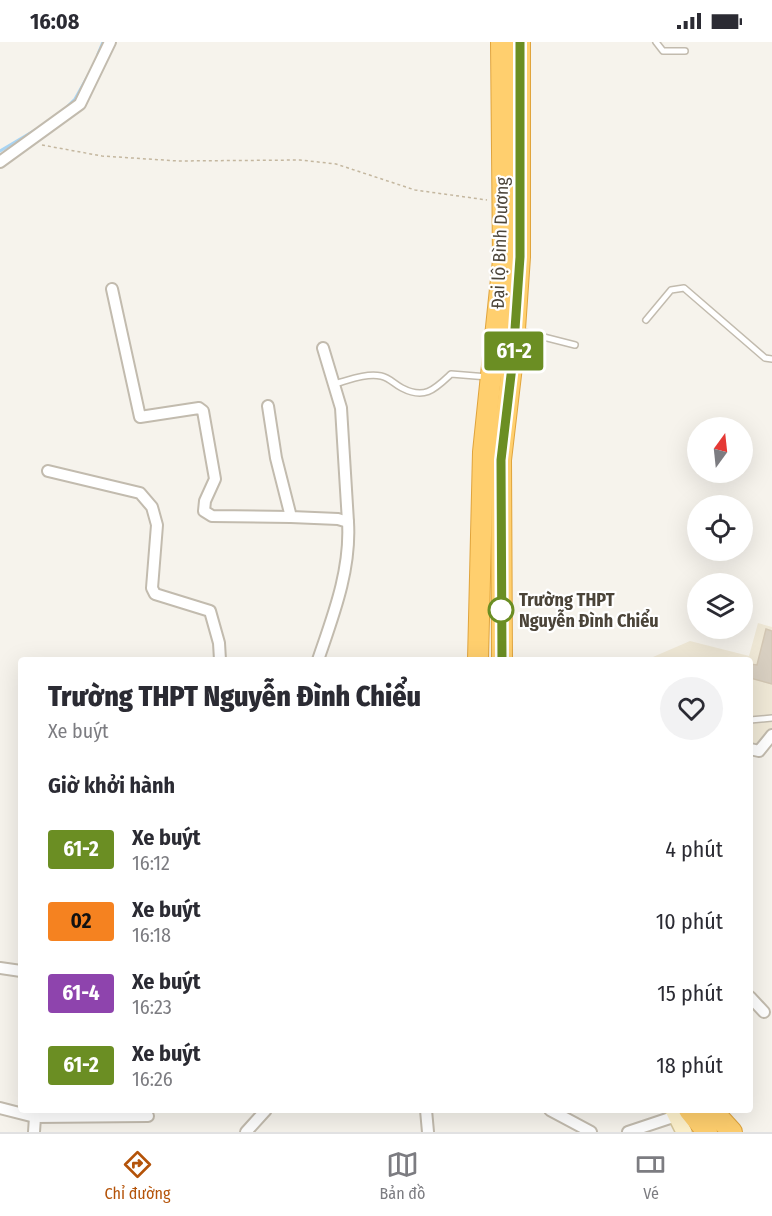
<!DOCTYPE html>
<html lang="vi">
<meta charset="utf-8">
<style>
body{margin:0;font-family:"Fira Sans Condensed",sans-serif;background:#f2f2f3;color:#2b2b33;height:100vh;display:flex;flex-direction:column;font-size:22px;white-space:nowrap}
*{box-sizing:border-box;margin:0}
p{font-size:20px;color:#7c7c81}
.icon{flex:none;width:33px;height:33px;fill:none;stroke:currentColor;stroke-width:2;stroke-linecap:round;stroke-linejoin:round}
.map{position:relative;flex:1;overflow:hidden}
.side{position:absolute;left:18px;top:615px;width:735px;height:456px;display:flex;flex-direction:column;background:#fff;border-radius:6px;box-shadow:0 6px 24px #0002}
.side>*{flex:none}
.badge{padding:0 12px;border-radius:4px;font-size:21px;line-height:39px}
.needle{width:39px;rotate:15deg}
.fabs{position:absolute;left:687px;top:375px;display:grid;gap:12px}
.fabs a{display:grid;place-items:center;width:66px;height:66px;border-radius:50%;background:#fff;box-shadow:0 6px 24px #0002;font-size:30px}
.map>.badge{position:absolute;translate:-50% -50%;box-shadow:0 0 0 3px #fff}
h2{padding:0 30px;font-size:22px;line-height:54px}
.round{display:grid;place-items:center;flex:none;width:63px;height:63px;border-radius:32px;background:#f2f2f3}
.headline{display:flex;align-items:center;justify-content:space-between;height:102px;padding:0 30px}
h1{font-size:28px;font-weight:800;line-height:45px}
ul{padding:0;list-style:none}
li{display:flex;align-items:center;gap:18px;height:72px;padding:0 30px}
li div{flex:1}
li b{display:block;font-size:22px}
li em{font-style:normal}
li .badge{min-width:66px;font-weight:700;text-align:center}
.status{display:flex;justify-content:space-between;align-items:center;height:42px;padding:0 30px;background:#fff;direction:ltr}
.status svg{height:16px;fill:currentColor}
.tabs{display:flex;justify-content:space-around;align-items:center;height:84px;border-top:2px solid #e1e1e2;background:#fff;font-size:16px;color:#7c7c81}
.tabs a{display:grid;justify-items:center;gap:3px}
.tabs .current{color:#b45309}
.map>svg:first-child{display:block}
.education{fill:#efe8d6}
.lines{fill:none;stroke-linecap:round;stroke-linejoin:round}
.stream{stroke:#a9d4f2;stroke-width:3}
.building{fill:#d8cfc1;stroke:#d3c7b4;stroke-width:1.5}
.lane-casing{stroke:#c2bbae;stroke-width:8}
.street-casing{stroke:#c2bbae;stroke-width:14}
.secondary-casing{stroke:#d6c79b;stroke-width:18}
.highway-casing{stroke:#e0a43c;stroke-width:22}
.path{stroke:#c4b79f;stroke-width:1.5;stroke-dasharray:3 3;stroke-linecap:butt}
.lane{stroke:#fff;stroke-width:5}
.street{stroke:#fff;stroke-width:10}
.secondary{stroke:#fff3cd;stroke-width:15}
.highway{stroke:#ffcf6e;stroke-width:20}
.line-casing{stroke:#fff;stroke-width:14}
.line{stroke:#6b8e23;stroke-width:9}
.stop-dot{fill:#fff;stroke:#6b8e23;stroke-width:3}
.labels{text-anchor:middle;stroke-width:4.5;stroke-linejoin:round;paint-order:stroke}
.street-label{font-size:18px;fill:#4b4439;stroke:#fff}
.stop-label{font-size:18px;font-weight:bold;fill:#4b4439;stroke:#fff;text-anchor:start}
</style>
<div class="status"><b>16:08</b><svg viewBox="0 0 49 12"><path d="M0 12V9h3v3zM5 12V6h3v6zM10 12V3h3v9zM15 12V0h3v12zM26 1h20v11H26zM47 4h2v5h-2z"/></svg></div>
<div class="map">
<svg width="772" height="1090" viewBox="0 0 772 1090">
<rect width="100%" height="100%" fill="#f6f3ec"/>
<path class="education" d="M758,581L772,585V686L757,704L750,700V618H646L690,599L749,614Z"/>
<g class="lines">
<g class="stream">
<path d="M98,12L103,0"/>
<path d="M64,68L75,57L89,32"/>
<path d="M0,109L37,87"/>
</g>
</g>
<path class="building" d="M766,587L772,589V642L750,636V622L757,623Z"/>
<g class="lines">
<defs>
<g id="lane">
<path d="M656,0L663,9H685"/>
<path d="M646,278L671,248L684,246L765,316L772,317"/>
<path d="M520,289L575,303"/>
<path d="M334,342C349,338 366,331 381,334C390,336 394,342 402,346C425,358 435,347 451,332L488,335"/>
<path d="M750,678L772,676"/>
</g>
<g id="street">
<path d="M0,120L80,62L110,0"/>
<path d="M112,247L140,375L199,366L203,369L215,437L205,459L204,469L212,474L291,475"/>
<path d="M323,306L341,366L348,480"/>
<path d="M268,364L276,416L291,475L338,477L348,480C351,528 333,574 318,618"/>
<path d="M48,429L140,451L152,465L157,483L152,546L155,552L210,569L219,601L220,618"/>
<path d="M750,707L759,709L772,693"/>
<path d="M0,926L21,929"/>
<path d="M750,955L764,970"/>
<path d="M0,1066L35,1075"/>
<path d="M426,1068L428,1090"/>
<path d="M550,1068L591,1090"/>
<path d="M34,1090L35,1075L148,1074"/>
<path d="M246,1090L266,1068"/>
<path d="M628,1090L676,1074"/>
</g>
<path id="secondary" d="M673,1068L684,1090"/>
<g id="highway">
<path d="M478,618L483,410L503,218L501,0"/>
<path d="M502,618L501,418L513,316L520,215V0"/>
<path d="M689,1068L707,1090"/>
<path d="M712,1068L732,1090"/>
</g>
</defs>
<use href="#lane" class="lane-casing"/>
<use href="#street" class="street-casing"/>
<use href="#secondary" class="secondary-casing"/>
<use href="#highway" class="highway-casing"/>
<path class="path" d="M42,103L102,114L178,119L300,118L336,122L415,148L487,158"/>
<use href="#lane" class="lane"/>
<use href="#street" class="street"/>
<use href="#secondary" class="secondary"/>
<use href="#highway" class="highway"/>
</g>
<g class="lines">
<defs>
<path id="line" d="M502,618L501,418L513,316L520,215V0"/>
</defs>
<use href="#line" class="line-casing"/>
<use href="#line" class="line"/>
</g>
<circle class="stop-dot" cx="501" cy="568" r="12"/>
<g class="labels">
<g class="street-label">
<text transform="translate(500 201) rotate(-88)" y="6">Đại lộ Bình Dương</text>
</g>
<g class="stop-label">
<text x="519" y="564">Trường THPT<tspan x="519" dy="21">Nguyễn Đình Chiểu</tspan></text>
</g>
</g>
</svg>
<div class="fabs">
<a><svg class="needle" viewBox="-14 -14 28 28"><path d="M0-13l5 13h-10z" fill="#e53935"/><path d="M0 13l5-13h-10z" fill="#7c7c81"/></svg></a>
<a><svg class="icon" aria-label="locate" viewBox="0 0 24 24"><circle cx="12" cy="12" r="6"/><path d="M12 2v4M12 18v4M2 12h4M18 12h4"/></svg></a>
<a><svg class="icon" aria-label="layers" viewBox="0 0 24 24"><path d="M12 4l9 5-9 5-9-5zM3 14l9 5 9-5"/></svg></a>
</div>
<b class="badge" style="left:514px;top:309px;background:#6b8e23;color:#fff">61-2</b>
<section class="side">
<div class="headline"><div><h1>Trường THPT Nguyễn Đình Chiểu</h1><p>Xe buýt</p></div><a class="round"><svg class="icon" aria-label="heart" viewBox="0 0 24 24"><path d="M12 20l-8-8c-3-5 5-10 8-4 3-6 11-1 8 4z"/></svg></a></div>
<h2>Giờ khởi hành</h2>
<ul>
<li><span class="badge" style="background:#6b8e23;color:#fff">61-2</span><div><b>Xe buýt</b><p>16:12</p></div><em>4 phút</em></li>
<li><span class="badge" style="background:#f58220;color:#111">02</span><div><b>Xe buýt</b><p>16:18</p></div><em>10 phút</em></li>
<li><span class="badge" style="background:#8e44ad;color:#fff">61-4</span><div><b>Xe buýt</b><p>16:23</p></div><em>15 phút</em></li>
<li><span class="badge" style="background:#6b8e23;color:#fff">61-2</span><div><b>Xe buýt</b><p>16:26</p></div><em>18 phút</em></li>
</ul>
</section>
</div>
<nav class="tabs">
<a class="current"><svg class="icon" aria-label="directions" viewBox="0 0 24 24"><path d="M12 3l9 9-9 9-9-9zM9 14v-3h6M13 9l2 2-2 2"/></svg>Chỉ đường</a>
<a><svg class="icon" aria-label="map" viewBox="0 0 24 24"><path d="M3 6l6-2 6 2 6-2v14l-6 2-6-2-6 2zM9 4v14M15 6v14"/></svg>Bản đồ</a>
<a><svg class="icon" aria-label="tickets" viewBox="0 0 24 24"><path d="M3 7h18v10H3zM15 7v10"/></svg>Vé</a>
</nav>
